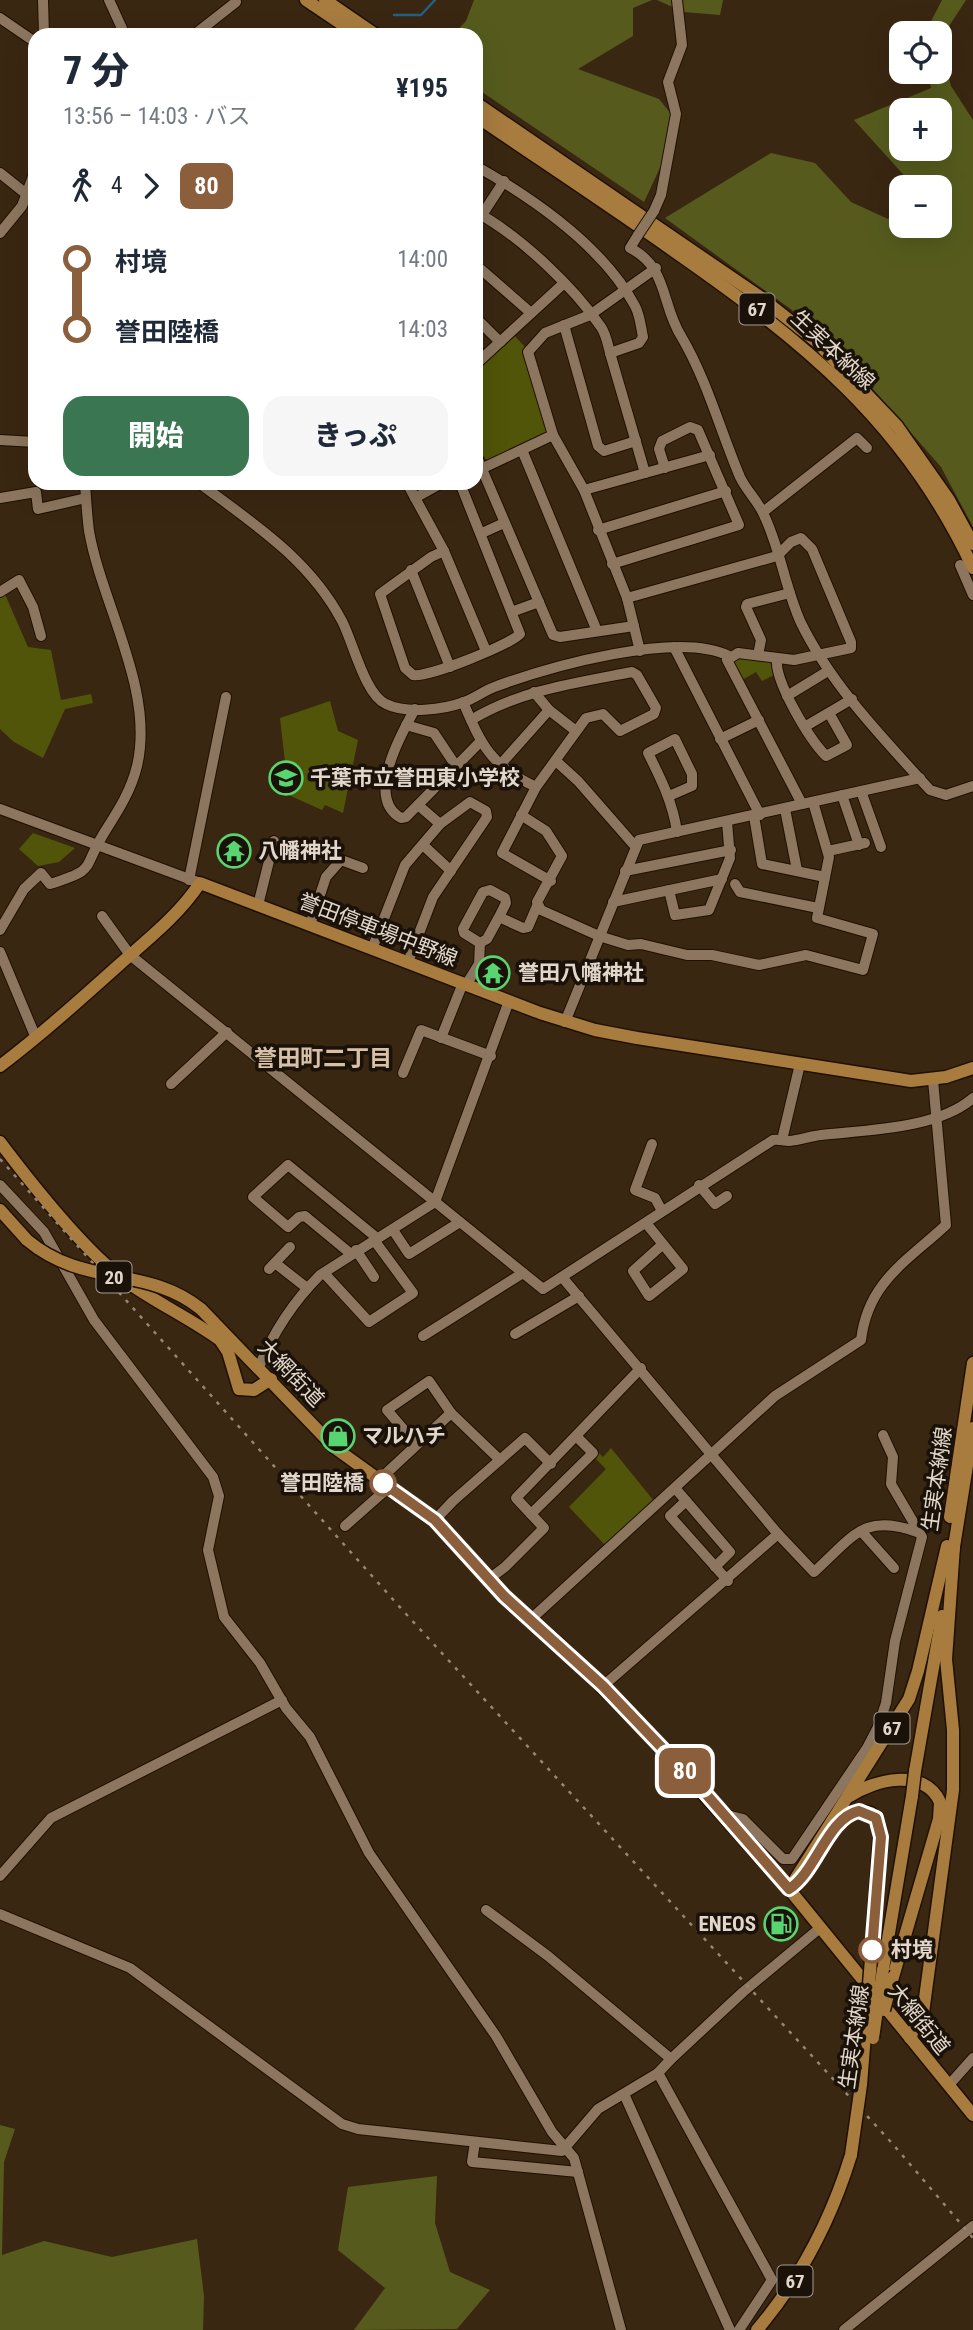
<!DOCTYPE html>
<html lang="ja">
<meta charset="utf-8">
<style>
body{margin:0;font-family:"Roboto Condensed","Noto Sans JP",sans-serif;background:#f6f6f7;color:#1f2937;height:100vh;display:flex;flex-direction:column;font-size:26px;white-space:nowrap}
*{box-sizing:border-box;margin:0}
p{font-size:23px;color:#747a83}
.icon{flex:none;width:38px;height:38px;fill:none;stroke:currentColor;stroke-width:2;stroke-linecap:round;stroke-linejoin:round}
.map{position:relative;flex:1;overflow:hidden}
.sheet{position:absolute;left:28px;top:28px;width:455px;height:462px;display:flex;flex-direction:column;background:#fff;border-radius:21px;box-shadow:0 7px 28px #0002}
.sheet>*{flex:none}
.badge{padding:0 14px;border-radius:10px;font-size:24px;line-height:46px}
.tools{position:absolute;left:889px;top:21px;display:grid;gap:14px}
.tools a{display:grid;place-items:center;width:63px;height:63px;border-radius:14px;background:#fff;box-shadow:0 7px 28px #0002;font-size:35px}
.map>.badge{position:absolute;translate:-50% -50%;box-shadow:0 0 0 4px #fff}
.legs{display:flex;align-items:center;gap:10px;height:77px;padding:0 35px;font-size:23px}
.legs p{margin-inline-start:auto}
.head{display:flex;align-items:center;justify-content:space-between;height:119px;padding:0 35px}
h1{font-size:38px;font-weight:800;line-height:52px}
.primary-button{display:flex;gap:14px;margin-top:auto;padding:14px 35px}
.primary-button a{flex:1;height:80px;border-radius:21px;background:#397651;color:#fff;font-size:28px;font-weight:800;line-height:80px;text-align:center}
.primary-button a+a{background:#f6f6f7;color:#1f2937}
ul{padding:0 35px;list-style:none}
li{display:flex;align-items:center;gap:24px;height:70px;font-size:26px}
li i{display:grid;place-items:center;width:10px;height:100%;margin:0 9px;background:currentColor}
li i::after{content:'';width:18px;height:18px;margin:-9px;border:5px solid;border-radius:50%;background:#fff}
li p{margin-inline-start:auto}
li:first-child i{background:linear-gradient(#0000 50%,currentColor 0)}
li:last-child i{background:linear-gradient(currentColor 50%,#0000 0)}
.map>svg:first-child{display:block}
.green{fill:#505509}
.forest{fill:#565b1d;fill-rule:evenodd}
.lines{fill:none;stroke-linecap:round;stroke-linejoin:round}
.stream{stroke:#226183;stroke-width:2.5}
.minor-casing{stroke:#201000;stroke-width:12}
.major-casing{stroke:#201000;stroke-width:15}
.minor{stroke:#8c765f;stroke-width:10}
.major{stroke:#a87c3f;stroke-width:12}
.rail{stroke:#958675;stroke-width:2.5;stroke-dasharray:3.5 7;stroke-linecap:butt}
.minor-bridge-casing{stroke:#201000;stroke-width:12;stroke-linecap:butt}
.major-bridge-casing{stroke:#201000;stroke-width:15;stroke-linecap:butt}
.minor-bridge{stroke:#8c765f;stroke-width:10}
.major-bridge{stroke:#a87c3f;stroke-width:12}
.line-1-casing{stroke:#fff;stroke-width:16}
.line-1{stroke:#8b5e3c;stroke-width:10}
.stop-1-dot{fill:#fff;stroke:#8b5e3c;stroke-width:3.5}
.labels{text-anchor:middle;stroke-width:7;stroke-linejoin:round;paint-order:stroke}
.shield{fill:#1a1209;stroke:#a79c91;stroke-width:2}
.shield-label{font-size:19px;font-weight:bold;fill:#e3d7cb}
.street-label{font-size:21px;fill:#e3d7cb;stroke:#1a1209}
.poi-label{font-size:21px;font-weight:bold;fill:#e3d7cb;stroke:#1a1209;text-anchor:start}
.stop-label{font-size:21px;font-weight:bold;fill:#e3d7cb;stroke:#1a1209;text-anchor:end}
.neighbourhood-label{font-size:23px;font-weight:bold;fill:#d8c0a7;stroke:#1a1209}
</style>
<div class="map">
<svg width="973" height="2330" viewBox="0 0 973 2330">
<rect width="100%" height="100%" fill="#3a2712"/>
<g class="green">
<path d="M514,335L525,347L549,429L547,434L487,461L476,446V369Z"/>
<path d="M4,592L28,647L51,650L61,700L91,694L93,703L65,709L43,758L14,742L0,729V595Z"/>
<path d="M742,656L774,661L776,674L762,681L756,672L742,680L732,661Z"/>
<path d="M330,701L338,731L358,740L343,813L325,805L322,810L273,788L285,762L280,718Z"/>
<path d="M33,833L75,848L59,862L38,866L19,849Z"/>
<path d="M611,1448L654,1501L606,1546L569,1507L606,1469L594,1457L598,1452L603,1457Z"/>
</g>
<g class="forest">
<path d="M474,0H652L633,8V36L578,69L659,99L680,125L644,202L476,88V35H453L466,21Z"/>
<path d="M657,0H723L720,15L684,12Z"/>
<path d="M942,0H966L940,40V33H925Z"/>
<path d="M940,47L951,86L973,120V527L941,467L871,387L792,310L665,218L771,153L815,163L851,202L888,219L901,208V226H940V187H911V183L854,120L931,88L928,72H940ZM901,110H940V149H901Z"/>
<path d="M0,2125L15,2129L4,2162L2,2255L44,2241L112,2257L197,2239L204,2296L203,2330H0Z"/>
<path d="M437,2176L435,2223L450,2272L490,2290L457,2329L354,2330L385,2288L338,2250L348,2187Z"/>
</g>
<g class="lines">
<path class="stream" d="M394,15H421L435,0"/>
<defs>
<g id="minor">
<path d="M43,0L44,35"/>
<path d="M109,0L125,35"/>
<path d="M0,18L35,42"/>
<path d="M194,35L236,2"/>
<path d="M476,166C534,199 603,246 635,306C640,315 641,328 643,337L639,343L610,353C608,345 606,334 601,327C573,286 520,236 476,212"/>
<path d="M0,173L35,201"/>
<path d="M654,211L661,195L676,114L668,82L682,45L677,0"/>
<path d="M482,215L504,181"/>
<path d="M0,233L22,206L35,171"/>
<path d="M638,235L630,248C668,267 661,304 681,336C707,380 720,430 740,477C746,490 757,500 763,513C780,547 785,588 801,623C832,686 883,738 930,790L946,795L973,786"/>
<path d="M476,265L531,313"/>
<path d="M476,318L500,342"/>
<path d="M564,325L598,446L604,451L636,441"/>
<path d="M610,353L645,473"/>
<path d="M476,364L563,284"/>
<path d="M0,440L35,442"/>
<path d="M522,450L597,631"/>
<path d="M476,455L553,635L560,637L634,626"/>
<path d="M483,468L553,435"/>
<path d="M199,483C254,524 309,559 342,621C353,642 365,695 386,704C406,714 443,710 464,702C475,698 485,690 497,686C549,667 678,630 729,656"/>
<path d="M407,483L444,551L486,651"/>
<path d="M584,490L710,455"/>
<path d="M0,498L36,492L38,509L86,498"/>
<path d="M415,498L442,483"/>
<path d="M763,512L857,438L867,448"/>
<path d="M598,530L726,491"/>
<path d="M482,533L504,523"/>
<path d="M444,551L431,557L380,594L405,668L413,675C428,678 509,645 520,634L460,483"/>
<path d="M612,564L739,525L698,430L690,427L662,441L659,449L665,468"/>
<path d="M960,565L973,595"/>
<path d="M411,570L450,667"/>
<path d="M0,592L19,580L33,607L41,636"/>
<path d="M627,598L777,556L791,542L801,538L812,549L851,642V648L794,660L738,653L727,660L802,804"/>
<path d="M514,611L539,602"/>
<path d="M674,647L760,815"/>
<path d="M640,651L627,598L584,490L553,435L528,352L545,333L590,315L656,268"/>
<path d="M758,655L761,640L746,607L747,604L790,593"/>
<path d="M777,659C774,681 810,740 826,756L847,745L829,713"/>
<path d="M534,692L549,710L576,731"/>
<path d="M787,696L828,671"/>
<path d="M463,702C482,746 491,766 536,787"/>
<path d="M415,709C401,734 365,798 401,818L406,817L480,742"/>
<path d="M471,720C521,690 575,683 632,672L637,675L656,708L654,714L620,731L603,714L586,718L536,787L502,853L551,881"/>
<path d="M406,725L434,733L456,766"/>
<path d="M806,726L852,699"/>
<path d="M720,739L759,720"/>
<path d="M556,761L578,781L634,845"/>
<path d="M500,765L549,710"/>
<path d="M861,791L881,847"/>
<path d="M842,795L859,845"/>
<path d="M669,796L692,786V774L675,739L648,753C661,779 673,803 677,832"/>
<path d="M418,805L440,824"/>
<path d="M0,809L200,883"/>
<path d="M785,809L797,870"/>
<path d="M521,815L546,831L562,856L537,902L541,910L599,936L628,945L641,944L687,955H712L759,965L806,955L863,970L873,934L817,918L829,857L813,802"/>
<path d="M754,816L762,864L825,877"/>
<path d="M423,845L451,871"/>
<path d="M828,851L865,843"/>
<path d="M625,871L731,850"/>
<path d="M189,880L226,697"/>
<path d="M735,884L740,892L818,908"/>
<path d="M669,890L675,915L709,910L730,858L727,822"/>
<path d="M613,902L722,879"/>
<path d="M258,905L274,841"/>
<path d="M102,916L130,955L543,1289L773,1140C779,1139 783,1141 789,1141C800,1140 811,1136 821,1135C866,1130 938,1129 973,1098"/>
<path d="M499,917L506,903L505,898L490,890L483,892L463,929L464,933L480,943L487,939L499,917L523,928L528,927L537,906"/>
<path d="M310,925L326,877L341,860L363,868"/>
<path d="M0,930L24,889L41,873L50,884C98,869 81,870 104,833C118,811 131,791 137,766C155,690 102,605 89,531C87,515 86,499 85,483"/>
<path d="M372,949L405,865L440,824L470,802L486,811L487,817L433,897L408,962"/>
<path d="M0,952L36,1038"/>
<path d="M466,985L479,964L480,943"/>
<path d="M565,1022L639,840L920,778"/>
<path d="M441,1038L463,983"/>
<path d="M403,1073L421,1030L491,1056"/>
<path d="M171,1084L227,1032"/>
<path d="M782,1140L800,1064"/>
<path d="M652,1144L635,1190L655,1198L662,1211"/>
<path d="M0,1185L44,1232L94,1320L213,1477L219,1496L208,1550L224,1617L260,1663L286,1708L310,1737L369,1853L496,2036L552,2132L574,2158L621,2330"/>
<path d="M699,1185L715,1204L727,1196"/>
<path d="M646,1223L683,1269L649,1296L633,1271L663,1244"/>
<path d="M393,1230L409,1254L460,1222"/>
<path d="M356,1250L374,1277"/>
<path d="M351,1254L305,1216L299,1217L288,1227L253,1197L288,1165L377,1238"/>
<path d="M275,1263L307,1288"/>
<path d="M269,1269L290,1247"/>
<path d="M324,1273L369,1322L413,1293L374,1240"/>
<path d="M562,1277L778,1534L814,1572C854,1536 863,1512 920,1533"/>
<path d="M515,1334L579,1296"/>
<path d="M423,1336L523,1273"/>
<path d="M259,1367C273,1333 294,1301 320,1275L435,1202L509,1001"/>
<path d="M416,1444L387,1410L429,1381L451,1413L500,1460"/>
<path d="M379,1480L451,1413"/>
<path d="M675,1488L730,1552L715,1567"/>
<path d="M686,1501L670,1516L728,1581"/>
<path d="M531,1514L593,1453L577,1437"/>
<path d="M435,1520L453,1501L525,1438L551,1464"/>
<path d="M345,1526L389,1487"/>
<path d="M861,1531L894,1568"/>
<path d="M489,1579L505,1567L544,1528L516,1498L641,1368"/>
<path d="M530,1620L775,1396L861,1340C868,1282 906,1262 946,1225L933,1080"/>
<path d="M603,1686L778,1534"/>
<path d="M723,1814L743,1819L783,1859H792L867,1748L878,1727L886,1703L895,1641L922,1537L891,1484L893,1457L883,1435"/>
<path d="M0,1876L51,1818L282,1700"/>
<path d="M0,1914L130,1968L342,2124L358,2129L562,2151L598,2109L658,2073L671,2059L548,1956L486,1910"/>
<path d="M671,2059L743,1992L820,1928"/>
<path d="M658,2073L772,2280L739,2330"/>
<path d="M949,2085L973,2058"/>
<path d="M624,2094L730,2330"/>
<path d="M475,2142L472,2162L578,2172"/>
<path d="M844,2330L973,2226"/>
</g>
<g id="major">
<path d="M306,0L358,35"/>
<path d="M325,0L376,35"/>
<path d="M476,103L760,297L817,342L897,426L949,500L973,544"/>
<path d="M476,116C542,161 609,205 674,251C803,341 905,422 973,568"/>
<path d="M0,1066C42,1034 81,999 120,964C148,939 179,915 200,883L540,1013L595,1030L637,1038L911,1081L946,1077L973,1068"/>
<path d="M0,1142C31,1183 79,1244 119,1276C150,1300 187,1316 220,1340L228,1352L239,1389L254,1390L271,1379"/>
<path d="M0,1210L27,1240"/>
<path d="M201,1309L335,1448L435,1520L504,1596L563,1648L651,1736L789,1889L973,2115"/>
<path d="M950,1517L973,1363"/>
<path d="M953,1553L973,1428"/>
<path d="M915,1771L942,1616"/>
<path d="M850,1796C874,1780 924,1767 940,1802L939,1819L893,1977"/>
<path d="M835,1829C844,1816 854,1808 871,1813L880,1829L871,1959"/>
<path d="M789,1889L909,1699L918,1671L947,1546"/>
<path d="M883,1969L912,1796"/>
<path d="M910,2038L923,2013L953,1790V1730L946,1659L954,1546"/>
<path d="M757,2330C801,2278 831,2220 851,2155"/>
</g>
</defs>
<use href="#minor" class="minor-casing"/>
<use href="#major" class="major-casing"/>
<use href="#minor" class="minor"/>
<use href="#major" class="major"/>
<path class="rail" d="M0,1159L406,1614L891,2142L973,2238"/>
<defs>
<path id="minor-bridge" d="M638,235L654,211"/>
<g id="major-bridge">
<path d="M27,1240C84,1288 146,1265 201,1309"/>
<path d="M912,1796L915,1771"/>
<path d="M884,2010L893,1977"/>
<path d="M873,2038L883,1969"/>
<path d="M851,2155L861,2085L871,1959"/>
</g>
</defs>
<use href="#minor-bridge" class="minor-bridge-casing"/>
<use href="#major-bridge" class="major-bridge-casing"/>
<use href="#minor-bridge" class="minor-bridge"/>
<use href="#major-bridge" class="major-bridge"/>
</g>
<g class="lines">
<defs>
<path id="line-1" d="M383,1483L435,1520L504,1596L603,1686L706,1794L789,1889C817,1871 827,1818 859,1811L876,1818L881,1837L872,1950"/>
</defs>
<use href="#line-1" class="line-1-casing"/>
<use href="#line-1" class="line-1"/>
</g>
<defs>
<symbol id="school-ring" viewBox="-11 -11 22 22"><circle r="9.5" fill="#1a1209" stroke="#58d570" stroke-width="1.5"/><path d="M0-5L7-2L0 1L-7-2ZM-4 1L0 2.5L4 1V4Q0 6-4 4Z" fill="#58d570"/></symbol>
<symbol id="temple-ring" viewBox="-11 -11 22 22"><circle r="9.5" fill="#1a1209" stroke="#58d570" stroke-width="1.5"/><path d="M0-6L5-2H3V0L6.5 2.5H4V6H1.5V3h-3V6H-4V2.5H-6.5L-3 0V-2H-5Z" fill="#58d570"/></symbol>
<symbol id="shop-ring" viewBox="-11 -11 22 22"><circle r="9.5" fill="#1a1209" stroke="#58d570" stroke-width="1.5"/><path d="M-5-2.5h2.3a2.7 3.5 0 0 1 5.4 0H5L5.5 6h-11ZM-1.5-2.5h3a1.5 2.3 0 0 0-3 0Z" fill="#58d570"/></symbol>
<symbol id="fuel-ring" viewBox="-11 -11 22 22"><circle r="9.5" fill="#1a1209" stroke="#58d570" stroke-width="1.5"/><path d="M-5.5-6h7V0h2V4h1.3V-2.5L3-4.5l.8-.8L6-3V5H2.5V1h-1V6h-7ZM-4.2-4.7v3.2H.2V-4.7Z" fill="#58d570"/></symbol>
</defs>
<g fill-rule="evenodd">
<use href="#school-ring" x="267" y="759" width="38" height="38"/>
<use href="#temple-ring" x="215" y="832" width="38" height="38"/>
<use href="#temple-ring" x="474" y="954" width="38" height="38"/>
<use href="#shop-ring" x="319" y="1417" width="38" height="38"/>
<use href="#fuel-ring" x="762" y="1905" width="38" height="38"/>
</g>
<g class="stop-1-dot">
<circle cx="383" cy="1483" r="12"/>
<circle cx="872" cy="1950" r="12"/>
</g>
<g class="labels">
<g class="shield">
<rect x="739.5" y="293.5" width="35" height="31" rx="5"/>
<rect x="96.5" y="1261.5" width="35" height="31" rx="5"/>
<rect x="874.5" y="1712.5" width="35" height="31" rx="5"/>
<rect x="777.5" y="2265.5" width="35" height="31" rx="5"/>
</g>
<g class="shield-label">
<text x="757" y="316">67</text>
<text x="114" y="1284">20</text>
<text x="892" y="1735">67</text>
<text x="795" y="2288">67</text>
</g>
<g class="street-label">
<text transform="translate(833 350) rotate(43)" y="7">生実本納線</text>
<text transform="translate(378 930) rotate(21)" y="7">誉田停車場中野線</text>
<text transform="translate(291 1373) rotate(46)" y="7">大網街道</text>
<text transform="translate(937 1479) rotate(-82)" y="7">生実本納線</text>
<text transform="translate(919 2019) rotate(51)" y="7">大網街道</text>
<text transform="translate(854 2037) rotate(-82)" y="7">生実本納線</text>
</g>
<g class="poi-label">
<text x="310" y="785">千葉市立誉田東小学校</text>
<text x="258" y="858">八幡神社</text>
<text x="518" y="980">誉田八幡神社</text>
<text x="362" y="1443">マルハチ</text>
<text x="756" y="1931" text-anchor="end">ENEOS</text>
</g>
<g class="stop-label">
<text x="364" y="1490">誉田陸橋</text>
<text x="891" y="1957" text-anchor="start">村境</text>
</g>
<g class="neighbourhood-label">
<text x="323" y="1066">誉田町二丁目</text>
</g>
</g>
</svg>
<div class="tools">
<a><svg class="icon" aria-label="locate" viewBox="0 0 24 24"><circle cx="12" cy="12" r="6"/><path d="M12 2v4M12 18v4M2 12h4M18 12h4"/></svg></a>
<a>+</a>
<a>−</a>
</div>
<b class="badge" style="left:685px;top:1771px;background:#8b5e3c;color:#fff">80</b>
<section class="sheet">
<div class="head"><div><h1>7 分</h1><p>13:56 – 14:03 · バス</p></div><b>¥195</b></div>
<div class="legs"><svg class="icon" aria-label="walk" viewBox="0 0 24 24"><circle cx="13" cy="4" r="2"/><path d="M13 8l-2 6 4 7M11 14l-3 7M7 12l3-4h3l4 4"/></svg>4<svg class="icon" aria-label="forward" viewBox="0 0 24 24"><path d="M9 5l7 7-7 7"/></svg><b class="badge" style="background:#8b5e3c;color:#fff">80</b></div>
<ul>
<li><i style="color:#8b5e3c"></i><b>村境</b><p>14:00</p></li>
<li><i style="color:#8b5e3c"></i><b>誉田陸橋</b><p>14:03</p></li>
</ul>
<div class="primary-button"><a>開始</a><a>きっぷ</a></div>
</section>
</div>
